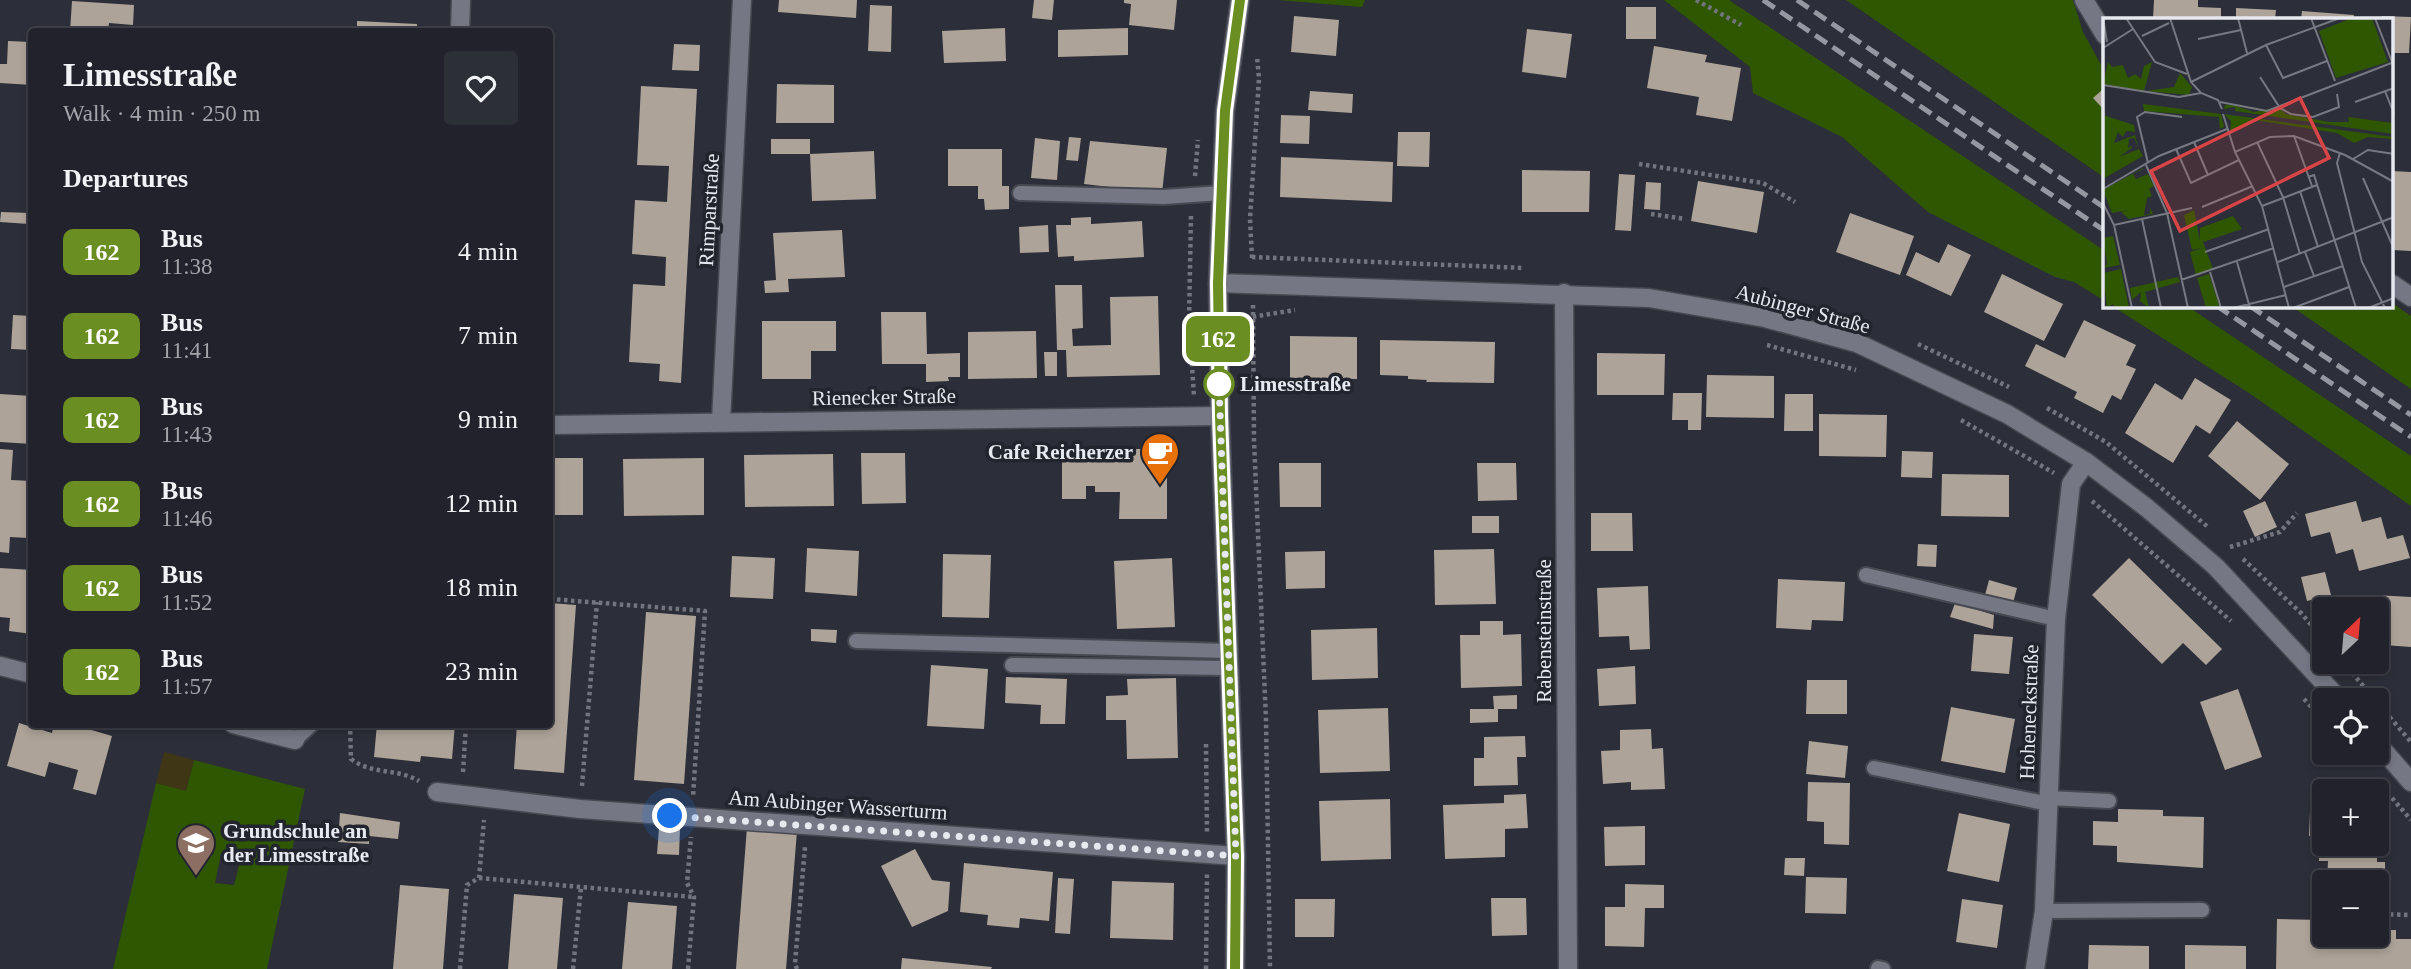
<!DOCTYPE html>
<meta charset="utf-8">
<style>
body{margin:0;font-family:"Times New Roman",serif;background:#2d2f37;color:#f1f3f6;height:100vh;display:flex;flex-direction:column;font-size:26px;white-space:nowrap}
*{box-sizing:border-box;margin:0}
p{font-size:23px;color:#a2a4a9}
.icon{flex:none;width:38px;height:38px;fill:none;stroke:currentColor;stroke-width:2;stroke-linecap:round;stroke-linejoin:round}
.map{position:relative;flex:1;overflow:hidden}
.panel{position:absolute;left:28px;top:28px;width:525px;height:700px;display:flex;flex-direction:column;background:#21222b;border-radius:7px;box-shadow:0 4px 10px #0003,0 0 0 2px #3e3f47}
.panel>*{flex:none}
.badge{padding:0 14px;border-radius:10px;font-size:24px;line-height:46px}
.needle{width:46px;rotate:26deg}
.buttons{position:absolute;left:2312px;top:597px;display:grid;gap:14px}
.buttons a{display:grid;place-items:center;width:77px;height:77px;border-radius:7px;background:#21222b;box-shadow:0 4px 10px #0003,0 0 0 2px #3e3f47;font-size:35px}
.you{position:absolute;width:35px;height:35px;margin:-18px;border:5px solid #fff;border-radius:50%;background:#1a73e8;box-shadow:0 0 0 10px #1a73e833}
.map>.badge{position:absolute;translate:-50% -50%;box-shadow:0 0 0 4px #fff}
h2{padding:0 35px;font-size:26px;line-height:63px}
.round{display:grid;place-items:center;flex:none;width:74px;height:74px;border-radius:7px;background:#2d2f37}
.summary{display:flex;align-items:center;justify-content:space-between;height:119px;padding:0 35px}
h1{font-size:33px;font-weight:700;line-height:52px}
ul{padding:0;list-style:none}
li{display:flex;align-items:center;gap:21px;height:84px;padding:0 35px}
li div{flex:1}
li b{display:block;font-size:26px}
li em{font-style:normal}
li .badge{min-width:77px;font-weight:700;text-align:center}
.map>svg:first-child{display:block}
.green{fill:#2f5600;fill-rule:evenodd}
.sand{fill:#3e3615}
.building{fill:#ada398}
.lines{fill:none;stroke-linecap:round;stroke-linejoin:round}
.service-casing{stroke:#474952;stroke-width:18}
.minor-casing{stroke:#474952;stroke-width:21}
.tertiary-casing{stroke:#474952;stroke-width:21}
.secondary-casing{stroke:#474952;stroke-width:21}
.path{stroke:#73757e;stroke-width:4.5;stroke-dasharray:3.5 3.5;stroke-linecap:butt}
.service{stroke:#757784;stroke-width:14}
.minor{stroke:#757784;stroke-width:18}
.tertiary{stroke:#757784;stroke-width:18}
.secondary{stroke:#757784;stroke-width:18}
.rail{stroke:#9698a1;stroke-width:5;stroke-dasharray:14 7;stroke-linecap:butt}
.line-casing{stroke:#fff;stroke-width:16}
.line{stroke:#6b8e23;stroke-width:10}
.walk{stroke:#e7e9f0;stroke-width:7;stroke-dasharray:0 12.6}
.stop-dot{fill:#fff;stroke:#6b8e23;stroke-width:3.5}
.labels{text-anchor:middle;stroke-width:7;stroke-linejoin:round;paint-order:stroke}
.street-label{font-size:21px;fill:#e7e9f0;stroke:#22242e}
.stop-label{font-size:21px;font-weight:bold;fill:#e7e9f0;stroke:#22242e;text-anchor:start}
.poi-label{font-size:21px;font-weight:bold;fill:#e7e9f0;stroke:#22242e;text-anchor:end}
.inset-road{fill:none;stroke:#777982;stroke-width:2}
.view{fill:#d94546;fill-opacity:0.15;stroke:#d94546;stroke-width:3.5}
.inset-edge{fill:none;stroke:#e7e9f0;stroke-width:3.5}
</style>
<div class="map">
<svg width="2411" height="969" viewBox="0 0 2411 969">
<rect width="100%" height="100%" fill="#2c2e39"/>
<g class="green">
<path d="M1278,0H1365L1362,7Z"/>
<path d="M1664,0H1729L2105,251V301L2074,282L2055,277L1928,212L1842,137L1753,93L1750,67Z"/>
<path d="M1846,0H2073L2083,32L2105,72V178Z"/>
<path d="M2392,303L2411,316V389L2291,306H2392Z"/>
<path d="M2112,306H2187L2411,456V506L2249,393Z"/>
<path d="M194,760L305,789L267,969H113L156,783L186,790ZM221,854L240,862L234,885L215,883Z"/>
</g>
<path class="sand" d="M164,752L194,760L186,791L156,783Z"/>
<g class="building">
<path d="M779,0H857L856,18L778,12Z"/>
<path d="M1034,0H1054L1052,20L1032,18Z"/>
<path d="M1124,0H1177L1174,30L1129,25L1131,4L1124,3Z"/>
<path d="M2154,0H2198V7L2221,8V19H2153Z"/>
<path d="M72,1L134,5L133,25L109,23L108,32H70Z"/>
<path d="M870,5L892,6L891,52L868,51Z"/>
<rect x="1626" y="7" width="30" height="32"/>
<path d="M2236,8L2276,10L2275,19H2236Z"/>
<path d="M2302,11L2354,15L2353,19H2301Z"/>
<path d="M1294,16L1339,20L1336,56L1291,52Z"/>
<path d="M2382,16L2411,17L2409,53H2392V19H2382Z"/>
<path d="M357,21L417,24V32H357Z"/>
<path d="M1005,28L1006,61L944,63L942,31Z"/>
<path d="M1128,28V55L1058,57V30Z"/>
<path d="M1527,29L1572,34L1566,78L1522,72Z"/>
<path d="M8,41L31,42L32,85L0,83V64H7Z"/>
<path d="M674,44L700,45L699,71L672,70Z"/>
<path d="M1654,46L1707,55L1705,62L1741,68L1732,121L1696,115L1699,97L1647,88Z"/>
<path d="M777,84L834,85V123H776Z"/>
<path d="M641,86L697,89L681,383L659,381L660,364L629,362L633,284L665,286L666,257L632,254L635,200L667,202L669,166L637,165Z"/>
<path d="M2102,90L2105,93V111L2093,98Z"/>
<path d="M1310,91L1353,94L1352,113L1308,110Z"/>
<path d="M1281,115L1310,116L1309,144L1280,143Z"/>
<path d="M1398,132H1430L1429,167L1397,166Z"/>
<path d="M1069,137L1081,138L1078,161L1066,160Z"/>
<path d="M1035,138L1060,141L1057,180L1031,178Z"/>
<rect x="771" y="139" width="39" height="15"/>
<path d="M1090,141L1167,148L1162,193L1084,184Z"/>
<path d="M948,149H1002V186H1009V209L985,210L984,199H978V186H948Z"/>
<path d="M874,151L876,199L812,201L810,154Z"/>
<path d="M1281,157L1393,162L1392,202L1280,197Z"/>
<path d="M1522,170L1590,171L1589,212H1522Z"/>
<path d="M2392,171L2411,172V251L2392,250Z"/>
<path d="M1619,174L1635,175L1631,231L1615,230Z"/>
<path d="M1698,181L1764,192L1757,233L1691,221Z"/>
<path d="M1646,182L1661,183L1660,210L1644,209Z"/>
<path d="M1,212L30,213L29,224L0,222Z"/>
<path d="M1850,213L1914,236L1900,275L1836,252Z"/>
<path d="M1091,217V224L1142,221L1144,257L1074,261V256L1058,257L1056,225H1071V218Z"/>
<path d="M1048,225L1049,252L1020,253L1019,227Z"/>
<path d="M842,230L845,277L788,279L789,292L765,293L764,281L776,280L773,233Z"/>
<path d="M28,239H32V274H26Z"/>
<path d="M1948,244L1971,255L1951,296L1906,275L1916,252L1939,263Z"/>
<path d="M2002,274L2063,304L2044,341L1984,312Z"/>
<path d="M1055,285H1082L1083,328L1072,329L1073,346L1111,345L1110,297L1158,296L1160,375L1067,377L1066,350H1057Z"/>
<path d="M881,312H926L927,354L960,353V377H948L949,381L926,382V364H882Z"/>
<path d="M13,315L32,316V350L11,349Z"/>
<path d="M2084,320L2136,345L2126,365L2136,369L2121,400L2112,395L2103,413L2074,398L2077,392L2025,366L2036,344L2065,358Z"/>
<path d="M762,321H836V351H811V379H762Z"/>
<path d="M1036,331L1037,378L968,379V332Z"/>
<path d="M1290,336L1357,337V379L1290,378Z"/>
<path d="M1380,340L1495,342L1494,383L1426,382L1427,380L1408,379V376L1380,375Z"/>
<path d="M1044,352H1057V376H1045Z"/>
<path d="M1597,353L1665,354L1664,395H1597Z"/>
<path d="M1707,375L1774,376V418L1706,417Z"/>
<path d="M2195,378L2231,400L2210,434L2196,425L2173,463L2125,433L2155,383L2182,400Z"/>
<path d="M1673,393H1702L1701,430H1688V420H1672Z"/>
<path d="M0,394L32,396V444L0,442Z"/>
<path d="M1785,394H1813V431H1784Z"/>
<path d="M1819,414L1887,415L1886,457L1819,456Z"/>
<path d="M2237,421L2289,464L2260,500L2208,456Z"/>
<path d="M0,449L13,450L11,480L31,481L28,538L10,537L9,553L0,552Z"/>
<path d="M1095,449H1167V519H1119L1120,492H1095V486H1086V499H1062V453H1095Z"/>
<path d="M1902,451L1933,452L1932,478L1901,477Z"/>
<path d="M861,453H905L906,503L862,504Z"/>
<path d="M833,454L834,506L745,507L744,455Z"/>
<rect x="550" y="458" width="33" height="57"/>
<path d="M704,458V515L624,516L623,459Z"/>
<path d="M1279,463H1321V507H1280Z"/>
<path d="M1477,463H1516L1517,500L1478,501Z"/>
<path d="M1942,474L2009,475V517L1941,516Z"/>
<path d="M2265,501L2277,527L2255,537L2243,511Z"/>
<path d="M2356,501L2362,522L2381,517L2387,539L2403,535L2410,558L2359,571L2353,549L2336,554L2330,532L2311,537L2305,514Z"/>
<path d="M1591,513H1632L1633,551H1591Z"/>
<rect x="1472" y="516" width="27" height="17"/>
<path d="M1918,544L1937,545L1936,567L1917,566Z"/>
<path d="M807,548L859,551L857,596L805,592Z"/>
<path d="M1494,549L1496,604L1435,605L1434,550Z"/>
<path d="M1325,551V588L1286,589L1285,552Z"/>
<path d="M943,554L991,555L989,618L942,617Z"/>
<path d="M732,556L775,558L773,599L730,597Z"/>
<path d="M1172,558L1175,627L1117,629L1114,561Z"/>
<path d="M2129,558L2222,649L2206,665L2183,643L2162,664L2092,595Z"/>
<path d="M0,568L32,570V634L9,631L10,618L0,617Z"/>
<path d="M2325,572L2331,595L2307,601L2301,577Z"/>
<path d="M1778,579L1845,582L1843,621L1812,620L1811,630L1776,628Z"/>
<path d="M1989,580L2017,588L2013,603L1985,595Z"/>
<path d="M1648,586L1650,649L1630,650L1629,636L1599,637L1597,588Z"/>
<path d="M2375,595L2411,597V647L2384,645V660L2376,659Z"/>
<path d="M550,603L576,605L564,773L514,769L517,724H550Z"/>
<path d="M1955,603L1994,615L1993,629L1950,617Z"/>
<path d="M646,612L696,616L684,784L634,780Z"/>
<path d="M1480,621H1503V635L1521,634L1522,686L1461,688L1460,635H1480Z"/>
<path d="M1377,628L1378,678L1312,680L1311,630Z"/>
<path d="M811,629L837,630L836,643L811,641Z"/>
<path d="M1974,634L2013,637L2009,674L1971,671Z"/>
<path d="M931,665L988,669L984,729L927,726Z"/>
<path d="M1635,666L1636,704L1599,706L1597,669Z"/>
<path d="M1006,677L1067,679L1065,724H1040L1041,705L1005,703Z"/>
<path d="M1176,678L1178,758L1127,759L1126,720H1106V696L1128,695L1127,679Z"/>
<path d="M1807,680H1847V714H1806Z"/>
<path d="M2238,689L2262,757L2225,770L2200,702Z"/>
<path d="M1517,695V709H1498V722L1470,723V709H1494L1493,696Z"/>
<path d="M1951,707L2015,719L2005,773L1941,761Z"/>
<path d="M1388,708L1390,771L1320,773L1318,710Z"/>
<path d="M19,723L52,733L54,724H71L112,736L96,795L73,789L78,770L49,762L45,777L7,766Z"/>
<path d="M377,724H455L452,759L421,756L420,762L374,757Z"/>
<path d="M1651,729L1652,749L1663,748L1665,789L1631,790V782L1603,784L1601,751L1620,750V730Z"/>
<path d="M1525,736L1526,757H1517L1518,785L1474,786V758H1484V737Z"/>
<path d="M1809,741L1848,746L1845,778L1806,774Z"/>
<path d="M1808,782L1850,783L1849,845L1824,844V822L1807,821Z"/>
<path d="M1526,794L1528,828L1505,829V857L1445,859L1443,805L1504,803V795Z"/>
<path d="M1390,799L1391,859L1321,861L1319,801Z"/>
<path d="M2118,809L2163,810V816L2204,817L2203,868L2117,862V846L2093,845V821L2118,822Z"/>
<path d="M2310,811H2324V844H2377V862H2385V888H2376V882H2327L2328,861H2319V836H2309Z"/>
<path d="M340,813L400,822L398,839L369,836V844L338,842Z"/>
<path d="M1959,813L2010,824L1999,882L1947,871Z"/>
<path d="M1645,826V865L1605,866L1604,827Z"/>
<path d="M747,827L797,831L786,969H736Z"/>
<path d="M659,828L680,829L679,855L657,854Z"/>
<path d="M915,849L932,880L950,882L948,911L912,927L881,866Z"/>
<path d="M1785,858H1805L1804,876L1784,875Z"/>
<path d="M964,863L1053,872L1049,921L1020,918L1019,928L987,925L988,915L960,912Z"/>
<path d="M1806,877L1847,878L1846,914L1805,913Z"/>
<path d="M1058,878L1074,879L1070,934L1055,933Z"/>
<path d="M1112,881L1174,883L1173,940L1110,938Z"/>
<path d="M1625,884L1664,885V908H1645L1644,947L1605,946V907H1625Z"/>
<path d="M400,885L449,889L443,969H393Z"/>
<path d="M514,894L563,898L557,969H508Z"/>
<path d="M1491,898H1526L1527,935L1492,936Z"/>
<path d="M1295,899H1335L1334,937H1295Z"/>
<path d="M1962,899L2003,905L1997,948L1956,942Z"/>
<path d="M628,902L677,906L672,969H622Z"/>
<path d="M2277,919L2324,920V934H2376V930H2396V939H2411V969H2276Z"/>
<path d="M2089,945L2149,946V969H2088Z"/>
<path d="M2185,945L2246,946V969H2185Z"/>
<path d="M902,958L992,967L991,969H901Z"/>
</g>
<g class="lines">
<defs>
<g id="service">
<path d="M1020,193L1164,197L1221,193"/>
<path d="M1866,575L2056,619"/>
<path d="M856,641L1227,651"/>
<path d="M1012,665L1228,668"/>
<path d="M295,740L312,724"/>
<path d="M1874,768L2049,804"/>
<path d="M2049,798L2109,801"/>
<path d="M2044,911L2202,910"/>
<path d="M1878,968L1883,969"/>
</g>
<g id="minor">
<path d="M2084,0L2105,35"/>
<path d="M460,32L461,0"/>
<path d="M2392,284L2411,297"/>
<path d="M1564,293L1568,969"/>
<path d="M721,422L742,0"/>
<path d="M550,425L1220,416"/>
<path d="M0,666L32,674"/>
<path d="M233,724L295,740"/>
<path d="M437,792L580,809L1236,856"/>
<path d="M2035,969L2044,911L2056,619L2071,484L2086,462"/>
</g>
<path id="tertiary" d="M1218,283L1220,416L1236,856L1235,969"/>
<g id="secondary">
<path d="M1240,0L1225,111L1218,283L1649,298L1765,318L1857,343L2007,414L2086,462L2147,508L2216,567L2340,700"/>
<path d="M2376,742L2411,782"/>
</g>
</defs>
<use href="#service" class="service-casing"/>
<use href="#minor" class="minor-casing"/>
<use href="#tertiary" class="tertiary-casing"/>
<use href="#secondary" class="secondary-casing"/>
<g class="path">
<path d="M1696,0L1741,25"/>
<path d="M1639,164L1763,183L1795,202"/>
<path d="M1195,176L1198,140"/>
<path d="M1651,214L1685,219"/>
<path d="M1191,216L1189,321L1194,396"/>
<path d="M1252,257L1524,268"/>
<path d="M1252,258L1250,219L1259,78L1257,57"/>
<path d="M1253,305L1254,440L1266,720L1270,969"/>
<path d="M1239,319L1295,310"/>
<path d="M1918,344L2009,387"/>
<path d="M1767,345L1856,370"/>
<path d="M2047,408L2106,442L2208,527"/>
<path d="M1961,420L2054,473"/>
<path d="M2092,501L2231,621"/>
<path d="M2230,547L2280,532L2297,513"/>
<path d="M2243,559L2301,613L2324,640"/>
<path d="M550,599L705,611L693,797"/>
<path d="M2343,662L2375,700"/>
<path d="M2304,699L2324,721"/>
<path d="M2376,701L2411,742"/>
<path d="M350,724L351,759C372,775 397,768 419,781"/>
<path d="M1206,744L1207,833"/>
<path d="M463,772L466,724"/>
<path d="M582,786L597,602"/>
<path d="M2392,798L2411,820"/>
<path d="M479,878L694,897"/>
<path d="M2376,914L2411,915"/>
<path d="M460,969L467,885L479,878L484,820"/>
<path d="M573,969L581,887"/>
<path d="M688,969L694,897L687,883L691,837"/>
<path d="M797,969L795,963L805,847"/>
<path d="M1206,969L1207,874"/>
</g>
<use href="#service" class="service"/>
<use href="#minor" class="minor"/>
<use href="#tertiary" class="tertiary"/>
<use href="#secondary" class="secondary"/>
<g class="rail">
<path d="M1763,0L2105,231"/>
<path d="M1797,0L2105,208"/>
<path d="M2217,306L2411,437"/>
<path d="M2250,306L2411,415"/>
</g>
</g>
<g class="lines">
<defs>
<path id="line" d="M1235,969L1236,856L1220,416L1218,283L1225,111L1240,0"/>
</defs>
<use href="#line" class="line-casing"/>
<use href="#line" class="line"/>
<path class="walk" d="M670,816L1236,856L1219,384"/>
</g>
<defs>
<symbol id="cafe-pin" viewBox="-11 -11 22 30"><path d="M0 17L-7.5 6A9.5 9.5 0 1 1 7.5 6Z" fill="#e8710a" stroke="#22242e"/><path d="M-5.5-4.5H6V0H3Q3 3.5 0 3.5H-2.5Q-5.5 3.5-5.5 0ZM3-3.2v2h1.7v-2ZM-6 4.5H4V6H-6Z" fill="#fff"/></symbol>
<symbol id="school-pin" viewBox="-11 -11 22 30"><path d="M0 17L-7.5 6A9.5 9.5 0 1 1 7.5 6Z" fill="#8d6e63" stroke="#22242e"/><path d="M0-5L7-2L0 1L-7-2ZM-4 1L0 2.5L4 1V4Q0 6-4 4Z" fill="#fff"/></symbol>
</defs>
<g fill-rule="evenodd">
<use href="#cafe-pin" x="1138" y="430" width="44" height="60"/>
<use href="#school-pin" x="174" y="821" width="44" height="60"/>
</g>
<circle class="stop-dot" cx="1219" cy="384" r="14"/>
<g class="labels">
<g class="street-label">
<text transform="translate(709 210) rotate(-87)" y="7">Rimparstraße</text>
<text transform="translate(1803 309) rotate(15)" y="7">Aubinger Straße</text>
<text transform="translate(884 397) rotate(-1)" y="7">Rienecker Straße</text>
<text transform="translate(1544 631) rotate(-90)" y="7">Rabensteinstraße</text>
<text transform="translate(2029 712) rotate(-88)" y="7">Hoheneckstraße</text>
<text transform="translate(838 805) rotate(4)" y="7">Am Aubinger Wasserturm</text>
</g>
<g class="stop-label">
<text x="1240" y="391">Limesstraße</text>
</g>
<g class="poi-label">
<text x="1133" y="459">Cafe Reicherzer</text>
<text x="223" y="838" text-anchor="start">Grundschule an<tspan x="223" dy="24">der Limesstraße</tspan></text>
</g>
</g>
<g transform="translate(2103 18)">
<rect width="290" height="290" fill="#2c2e39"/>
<path d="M249,0H269L285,44L233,60L216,13ZM5,44L9,49L20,47L25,60L32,56L38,61L41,48L49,44L41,73L0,66ZM77,55L89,69L86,77L43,73L71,69ZM40,86L118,96L121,109L117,111L116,99L41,93ZM122,87H130L151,94L175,89L183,96L226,104H246L245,99L290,105V116L132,93V89L121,91ZM121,96L290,119V121L265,119L251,125L234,115L151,102L127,114L128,103ZM0,97L31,107L32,114L23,113L20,119L15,114L11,125L32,117L35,129L31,120L26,121L25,130L28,128L29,130L16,139L36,131L40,138L0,161ZM40,150V151L30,156L33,161L45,156L51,168L46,171L49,178L44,180L41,197L47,196V190L50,196L26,201L18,194L25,192L9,195L0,172ZM91,192L97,223V210L130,198L139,211L100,224L110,251L93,257L87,234L99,230L89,232L81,197ZM10,218L17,247L0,250L4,246L0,220ZM18,251L26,290H12L10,286L4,290L0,255ZM106,256L117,290H103L94,260ZM75,259L77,264L42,274L46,290L37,283L38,274L29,282L27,270Z" fill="#2f5600"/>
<path class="inset-road" d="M0,0L4,24M23,0L52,44L84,56M67,0L88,64L98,75L115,82L119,91M135,0L144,35M208,0L232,63M272,0L289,44M39,18L66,5M95,21L138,12M163,27L180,60L224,43M0,30L30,11M157,59L177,90L188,96L210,99L236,89L234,76M88,64L163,27L237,0M0,67L76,79L98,75M282,73L291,96M117,84L164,93L291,44M252,84L291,70M120,96L132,134L167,119L191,118L242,137L291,164M191,118L209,168M91,124L105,157M154,124L180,179L197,236M73,131L88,165L136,142M132,134L159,188L186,290M237,135L234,145L259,244L282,290M250,141L265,132L291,136M45,145L34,99L42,94L79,99M43,147L64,195L85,290M205,159L211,157L253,290M260,160L291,231M0,171L56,138L124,111M197,173L215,229M0,185L11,207L29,290M159,188L214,167M99,189L150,168M39,201L58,290M11,207L89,190M102,234L166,211M202,234L211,258M134,244L147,290M175,244L291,199M107,254L118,290M78,262L171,230M181,269L240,248M130,290L183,277M190,290L246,269M265,290L291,280"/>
<path class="view" d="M197,80L226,140L77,213L48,153Z"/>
<rect width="290" height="290" class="inset-edge"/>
</g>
</svg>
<div class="buttons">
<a><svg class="needle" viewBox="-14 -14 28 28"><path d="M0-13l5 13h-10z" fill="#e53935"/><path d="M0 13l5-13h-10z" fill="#a2a4a9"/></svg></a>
<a><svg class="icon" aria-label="locate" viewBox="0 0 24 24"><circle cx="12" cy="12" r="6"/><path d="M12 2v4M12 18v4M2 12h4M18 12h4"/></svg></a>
<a>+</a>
<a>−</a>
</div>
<div class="you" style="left:670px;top:816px"></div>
<b class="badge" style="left:1218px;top:339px;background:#6b8e23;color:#fff">162</b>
<section class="panel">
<div class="summary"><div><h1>Limesstraße</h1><p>Walk · 4 min · 250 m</p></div><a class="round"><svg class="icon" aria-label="heart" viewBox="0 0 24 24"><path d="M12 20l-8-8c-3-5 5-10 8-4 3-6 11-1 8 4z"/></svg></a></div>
<h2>Departures</h2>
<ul>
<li><span class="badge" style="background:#6b8e23;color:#fff">162</span><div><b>Bus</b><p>11:38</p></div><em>4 min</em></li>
<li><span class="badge" style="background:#6b8e23;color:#fff">162</span><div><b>Bus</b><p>11:41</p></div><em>7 min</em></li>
<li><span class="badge" style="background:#6b8e23;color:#fff">162</span><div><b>Bus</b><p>11:43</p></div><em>9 min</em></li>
<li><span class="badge" style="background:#6b8e23;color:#fff">162</span><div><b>Bus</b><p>11:46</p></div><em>12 min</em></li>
<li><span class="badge" style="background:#6b8e23;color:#fff">162</span><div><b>Bus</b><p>11:52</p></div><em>18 min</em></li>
<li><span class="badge" style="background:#6b8e23;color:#fff">162</span><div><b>Bus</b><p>11:57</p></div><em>23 min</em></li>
</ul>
</section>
</div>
